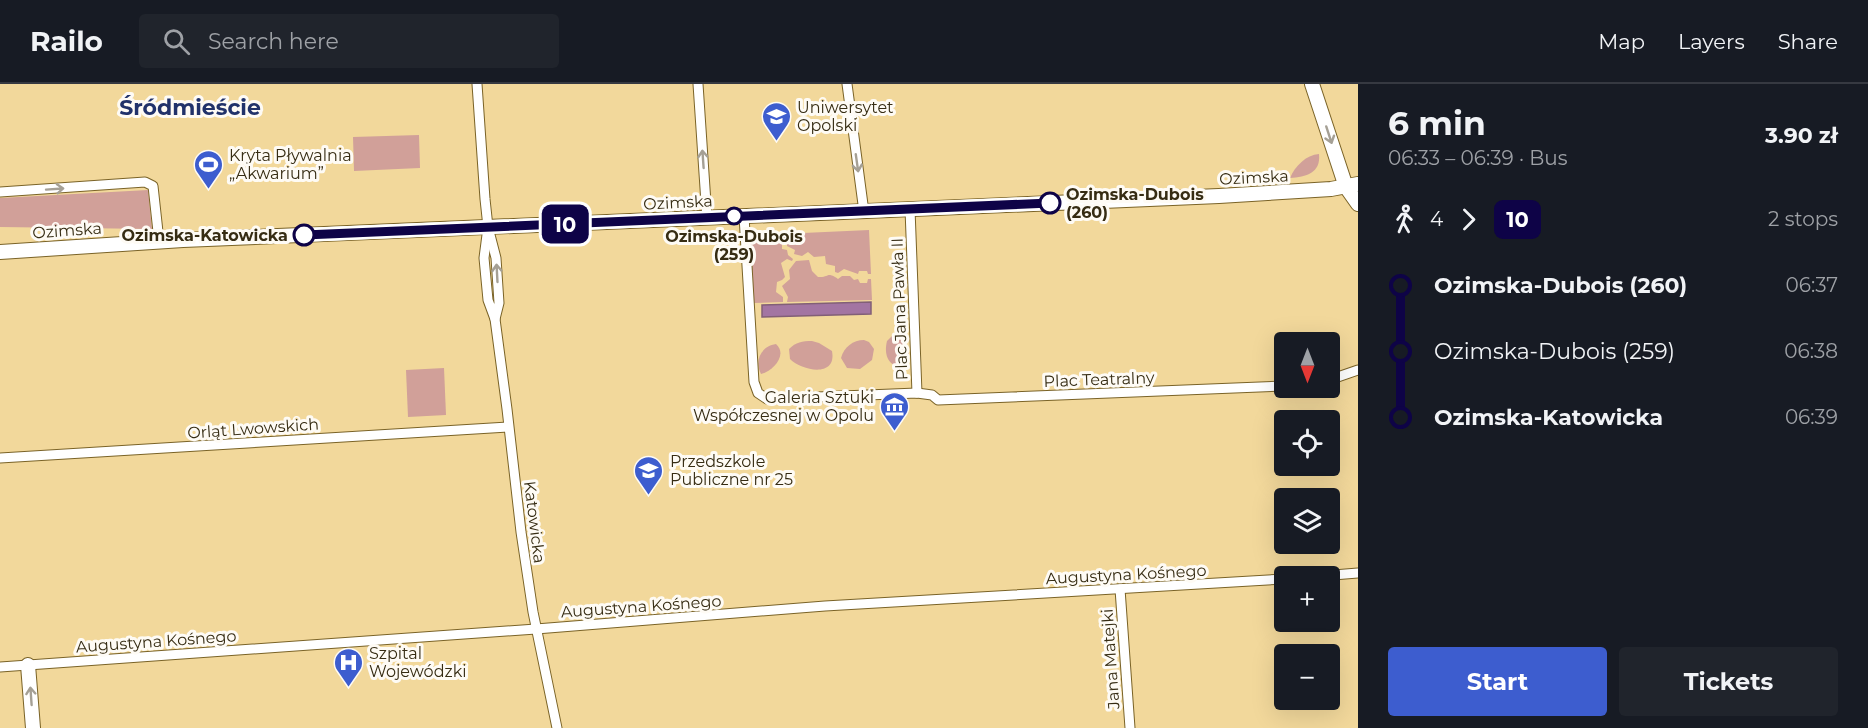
<!DOCTYPE html>
<meta charset="utf-8">
<style>
body{margin:0;font-family:Montserrat,sans-serif;background:#20242c;color:#f1f3f6;height:100vh;display:flex;flex-direction:column;font-size:22px;white-space:nowrap}
*{box-sizing:border-box;margin:0}
p{font-size:20px;color:#9ea1a6}
.icon{flex:none;width:33px;height:33px;fill:none;stroke:currentColor;stroke-width:2;stroke-linecap:round;stroke-linejoin:round}
.map{position:relative;flex:1;overflow:hidden}
.drawer{display:flex;flex-direction:column;background:#171b24;width:510px}
.drawer>*{flex:none}
.badge{padding:0 12px;border-radius:9px;font-size:21px;line-height:39px}
.needle{width:39px;rotate:180deg}
.controls{position:absolute;left:1274px;top:248px;display:grid;gap:12px}
.controls a{display:grid;place-items:center;width:66px;height:66px;border-radius:6px;background:#171b24;box-shadow:0 6px 24px #0002;font-size:30px}
.map>.badge{position:absolute;translate:-50% -50%;box-shadow:0 0 0 3px #fff}
.legs{display:flex;align-items:center;gap:9px;height:66px;padding:0 30px;font-size:20px}
.legs p{margin-inline-start:auto}
.overview{display:flex;align-items:center;justify-content:space-between;height:102px;padding:0 30px}
h1{font-size:33px;font-weight:700;line-height:45px}
.action{display:flex;gap:12px;margin-top:auto;padding:12px 30px}
.action a{flex:1;height:69px;border-radius:6px;background:#3d5dcf;color:#fff;font-size:24px;font-weight:700;line-height:69px;text-align:center}
.action a+a{background:#20242c;color:#f1f3f6}
ul{padding:0 30px;list-style:none}
li{display:flex;align-items:center;gap:21px;height:66px;font-size:22px}
li i{display:grid;place-items:center;width:9px;height:100%;margin:0 8px;background:currentColor}
li i::after{content:'';width:15px;height:15px;margin:-8px;border:4px solid;border-radius:50%;background:#171b24}
li p{margin-inline-start:auto}
li:first-child i{background:linear-gradient(#0000 50%,currentColor 0)}
li:last-child i{background:linear-gradient(currentColor 50%,#0000 0)}
header{display:flex;align-items:center;gap:36px;box-sizing:border-box;height:84px;padding:0 30px;background:#171b24;border-bottom:2px solid #363941}
header strong{font-size:28px}
nav{display:flex;gap:33px;margin-inline-start:auto;font-size:21px}
.search{width:420px;height:54px;background:#20242c;display:flex;align-items:center;gap:15px;box-sizing:border-box;padding:0 21px;border-radius:6px;color:#9ea1a6;font-size:22px}
main{display:flex;flex:1;min-height:0}
.map>svg:first-child{display:block}
.green{fill:#d1a099}
.water{fill:#a375a2;stroke:#825f77;stroke-width:1.5}
.lines{fill:none;stroke-linecap:round;stroke-linejoin:round}
.street-casing{stroke:#7a6327;stroke-width:11}
.secondary-casing{stroke:#7a6327;stroke-width:16}
.street{stroke:#fff;stroke-width:9}
.secondary{stroke:#fff;stroke-width:14}
.oneway{stroke:#a5a095}
.line-1-casing{stroke:#fff;stroke-width:14}
.line-1{stroke:#0e0347;stroke-width:9}
.stop-1-dot{fill:#fff;stroke:#0e0347;stroke-width:3}
.labels{text-anchor:middle;stroke-width:6;stroke-linejoin:round;paint-order:stroke}
.poi-label{font-size:16px;fill:#362c13;stroke:#fefbf5;text-anchor:start}
.street-label{font-size:16px;fill:#362c13;stroke:#fefbf5}
.stop-label{font-size:16px;font-weight:bold;fill:#362c13;stroke:#fefbf5;text-anchor:start}
.district-label{font-size:22px;font-weight:bold;fill:#21326a;stroke:#fefbf5}
</style>
<header>
<strong>Railo</strong>
<div class="search"><svg class="icon" aria-label="search" viewBox="0 0 24 24"><circle cx="10" cy="10" r="6"/><path d="M15 15l6 6"/></svg>Search here</div>
<nav><a>Map</a><a>Layers</a><a>Share</a></nav>
</header>
<main>
<div class="map">
<svg width="1358" height="644" viewBox="0 0 1358 644">
<rect width="100%" height="100%" fill="#f2d89b"/>
<g class="green">
<path d="M419,51L420,84L354,87L353,53Z"/>
<path d="M1319,70C1321,89 1306,93 1290,94C1295,82 1306,71 1319,70Z"/>
<path d="M148,106L152,145L0,143V114Z"/>
<path d="M869,146L871,190H868L867,187H859L858,190L844,185L838,189L835,188V182L826,180L825,172L814,173L808,168L802,172L794,170L795,166L787,162V157L781,150Z"/>
<path d="M773,150L782,158V165L787,166L788,171L793,175L792,177L787,175L781,179L785,193L782,196L777,198L776,208L783,213V218L753,219L750,152Z"/>
<path d="M809,176L812,187L818,193C830,194 826,187 838,195L842,192H850L854,196L858,195L860,199H867L868,195H871L872,216L787,218L788,213L782,202L790,195L789,186L796,177Z"/>
<path d="M893,251C909,254 916,275 900,283C887,281 884,269 887,257Z"/>
<path d="M864,256L869,258L874,265L872,276L860,285L847,284L841,274C844,263 853,256 864,256Z"/>
<path d="M812,257L819,259L832,267C837,294 802,287 790,275L789,265C796,258 802,257 812,257Z"/>
<path d="M776,260C788,271 773,287 761,290C754,277 761,262 776,260Z"/>
<path d="M444,284L446,331L408,333L406,286Z"/>
</g>
<path class="water" d="M871,218V230L762,233V221Z"/>
<g class="lines">
<defs>
<g id="street">
<path d="M477,0L485,115L488,143L496,174L499,219L495,235"/>
<path d="M698,0L707,134"/>
<path d="M847,0L864,128"/>
<path d="M0,108L145,98L153,102L159,157"/>
<path d="M910,125L917,309"/>
<path d="M744,132L754,298L758,309L767,315L917,309L932,311L938,316L1284,302"/>
<path d="M488,143L484,174L488,216L495,235L507,325L521,448L533,528L557,644"/>
<path d="M1329,296L1358,286"/>
<path d="M0,374L508,343"/>
<path d="M1321,492L1358,489"/>
<path d="M1120,505L1130,644"/>
<path d="M0,583L536,545L825,522L1284,495"/>
</g>
<g id="secondary">
<path d="M1312,0L1346,103L1358,120"/>
<path d="M0,168L183,156L1219,112L1331,105L1358,100"/>
<path d="M28,581L33,644"/>
</g>
</defs>
<use href="#street" class="street-casing"/>
<use href="#secondary" class="secondary-casing"/>
<use href="#street" class="street"/>
<use href="#secondary" class="secondary"/>
</g>
<defs><path id="oneway-shaft" d="M-6 0H5M1.5-3L5.5 0L1.5 3" fill="none" stroke-width="1.6" stroke-linecap="round" stroke-linejoin="round" transform="scale(1.5)"/></defs>
<g class="oneway">
<use href="#oneway-shaft" transform="translate(1329 51) rotate(72)"/>
<use href="#oneway-shaft" transform="translate(703 75) rotate(-94)"/>
<use href="#oneway-shaft" transform="translate(857 79) rotate(82)"/>
<use href="#oneway-shaft" transform="translate(55 105) rotate(-4)"/>
<use href="#oneway-shaft" transform="translate(497 189) rotate(-93)"/>
<use href="#oneway-shaft" transform="translate(31 612) rotate(-94)"/>
</g>
<g class="lines">
<defs>
<path id="line-1" d="M304,151L1050,119"/>
</defs>
<use href="#line-1" class="line-1-casing"/>
<use href="#line-1" class="line-1"/>
</g>
<defs>
<symbol id="university-pin" viewBox="-11 -11 22 30"><path d="M0 17L-7.5 6A9.5 9.5 0 1 1 7.5 6Z" fill="#3d5dcf" stroke="#fefbf5"/><path d="M0-5L7-2L0 1L-7-2ZM-4 1L0 2.5L4 1V4Q0 6-4 4Z" fill="#fff"/></symbol>
<symbol id="stadium-pin" viewBox="-11 -11 22 30"><path d="M0 17L-7.5 6A9.5 9.5 0 1 1 7.5 6Z" fill="#3d5dcf" stroke="#fefbf5"/><path d="M0-5a6.5 5 0 1 0 0 10a6.5 5 0 1 0 0-10ZM-3.5-1.8h7v3.6h-7Z" fill="#fff"/></symbol>
<symbol id="museum-pin" viewBox="-11 -11 22 30"><path d="M0 17L-7.5 6A9.5 9.5 0 1 1 7.5 6Z" fill="#3d5dcf" stroke="#fefbf5"/><path d="M0-6L6-3V-2H-6V-3ZM-5-1h2V3h-2ZM-1-1h2V3h-2ZM3-1h2V3H3ZM-6 4H6V6H-6Z" fill="#fff"/></symbol>
<symbol id="school-pin" viewBox="-11 -11 22 30"><path d="M0 17L-7.5 6A9.5 9.5 0 1 1 7.5 6Z" fill="#3d5dcf" stroke="#fefbf5"/><path d="M0-5L7-2L0 1L-7-2ZM-4 1L0 2.5L4 1V4Q0 6-4 4Z" fill="#fff"/></symbol>
<symbol id="hospital-pin" viewBox="-11 -11 22 30"><path d="M0 17L-7.5 6A9.5 9.5 0 1 1 7.5 6Z" fill="#3d5dcf" stroke="#fefbf5"/><path d="M-5-5h3v3.5h4V-5h3V5h-3V1.5h-4V5h-3Z" fill="#fff"/></symbol>
</defs>
<g fill-rule="evenodd">
<use href="#university-pin" x="760" y="16" width="33" height="45"/>
<use href="#stadium-pin" x="192" y="64" width="33" height="45"/>
<use href="#museum-pin" x="878" y="306" width="33" height="45"/>
<use href="#school-pin" x="632" y="370" width="33" height="45"/>
<use href="#hospital-pin" x="332" y="562" width="33" height="45"/>
</g>
<g class="stop-1-dot">
<circle cx="1050" cy="119" r="10"/>
<circle cx="734" cy="132" r="8"/>
<circle cx="304" cy="151" r="10"/>
</g>
<g class="labels">
<g class="poi-label">
<text x="797" y="29">Uniwersytet<tspan x="797" dy="18">Opolski</tspan></text>
<text x="229" y="77">Kryta Pływalnia<tspan x="229" dy="18">„Akwarium”</tspan></text>
<text x="874" y="319" text-anchor="end">Galeria Sztuki<tspan x="874" dy="18">Współczesnej w Opolu</tspan></text>
<text x="670" y="383">Przedszkole<tspan x="670" dy="18">Publiczne nr 25</tspan></text>
<text x="369" y="575">Szpital<tspan x="369" dy="18">Wojewódzki</tspan></text>
</g>
<g class="street-label">
<text transform="translate(1254 93) rotate(-3)" y="6">Ozimska</text>
<text transform="translate(678 118) rotate(-3)" y="6">Ozimska</text>
<text transform="translate(67 146) rotate(-4)" y="6">Ozimska</text>
<text transform="translate(899 225) rotate(-92)" y="6">Plac Jana Pawła II</text>
<text transform="translate(1099 295) rotate(-2)" y="6">Plac Teatralny</text>
<text transform="translate(253 344) rotate(-4)" y="6">Orląt Lwowskich</text>
<text transform="translate(535 438) rotate(83)" y="6">Katowicka</text>
<text transform="translate(1126 490) rotate(-3)" y="6">Augustyna Kośnego</text>
<text transform="translate(641 522) rotate(-4)" y="6">Augustyna Kośnego</text>
<text transform="translate(156 557) rotate(-4)" y="6">Augustyna Kośnego</text>
<text transform="translate(1110 575) rotate(-94)" y="6">Jana Matejki</text>
</g>
<g class="stop-label">
<text x="1066" y="116">Ozimska-Dubois<tspan x="1066" dy="18">(260)</tspan></text>
<text x="288" y="157" text-anchor="end">Ozimska-Katowicka</text>
<text x="734" y="158" text-anchor="middle">Ozimska-Dubois<tspan x="734" dy="18">(259)</tspan></text>
</g>
<g class="district-label">
<text x="190" y="31">Śródmieście</text>
</g>
</g>
</svg>
<div class="controls">
<a><svg class="needle" viewBox="-14 -14 28 28"><path d="M0-13l5 13h-10z" fill="#e53935"/><path d="M0 13l5-13h-10z" fill="#9ea1a6"/></svg></a>
<a><svg class="icon" aria-label="locate" viewBox="0 0 24 24"><circle cx="12" cy="12" r="6"/><path d="M12 2v4M12 18v4M2 12h4M18 12h4"/></svg></a>
<a><svg class="icon" aria-label="layers" viewBox="0 0 24 24"><path d="M12 4l9 5-9 5-9-5zM3 14l9 5 9-5"/></svg></a>
<a>+</a>
<a>−</a>
</div>
<b class="badge" style="left:565px;top:140px;background:#0e0347;color:#fff">10</b>
</div>
<section class="drawer">
<div class="overview"><div><h1>6 min</h1><p>06:33 – 06:39 · Bus</p></div><b>3.90 zł</b></div>
<div class="legs"><svg class="icon" aria-label="walk" viewBox="0 0 24 24"><circle cx="13" cy="4" r="2"/><path d="M13 8l-2 6 4 7M11 14l-3 7M7 12l3-4h3l4 4"/></svg>4<svg class="icon" aria-label="forward" viewBox="0 0 24 24"><path d="M9 5l7 7-7 7"/></svg><b class="badge" style="background:#0e0347;color:#fff">10</b><p>2 stops</p></div>
<ul>
<li><i style="color:#0e0347"></i><b>Ozimska-Dubois (260)</b><p>06:37</p></li>
<li><i style="color:#0e0347"></i><span>Ozimska-Dubois (259)</span><p>06:38</p></li>
<li><i style="color:#0e0347"></i><b>Ozimska-Katowicka</b><p>06:39</p></li>
</ul>
<div class="action"><a>Start</a><a>Tickets</a></div>
</section>
</main>
